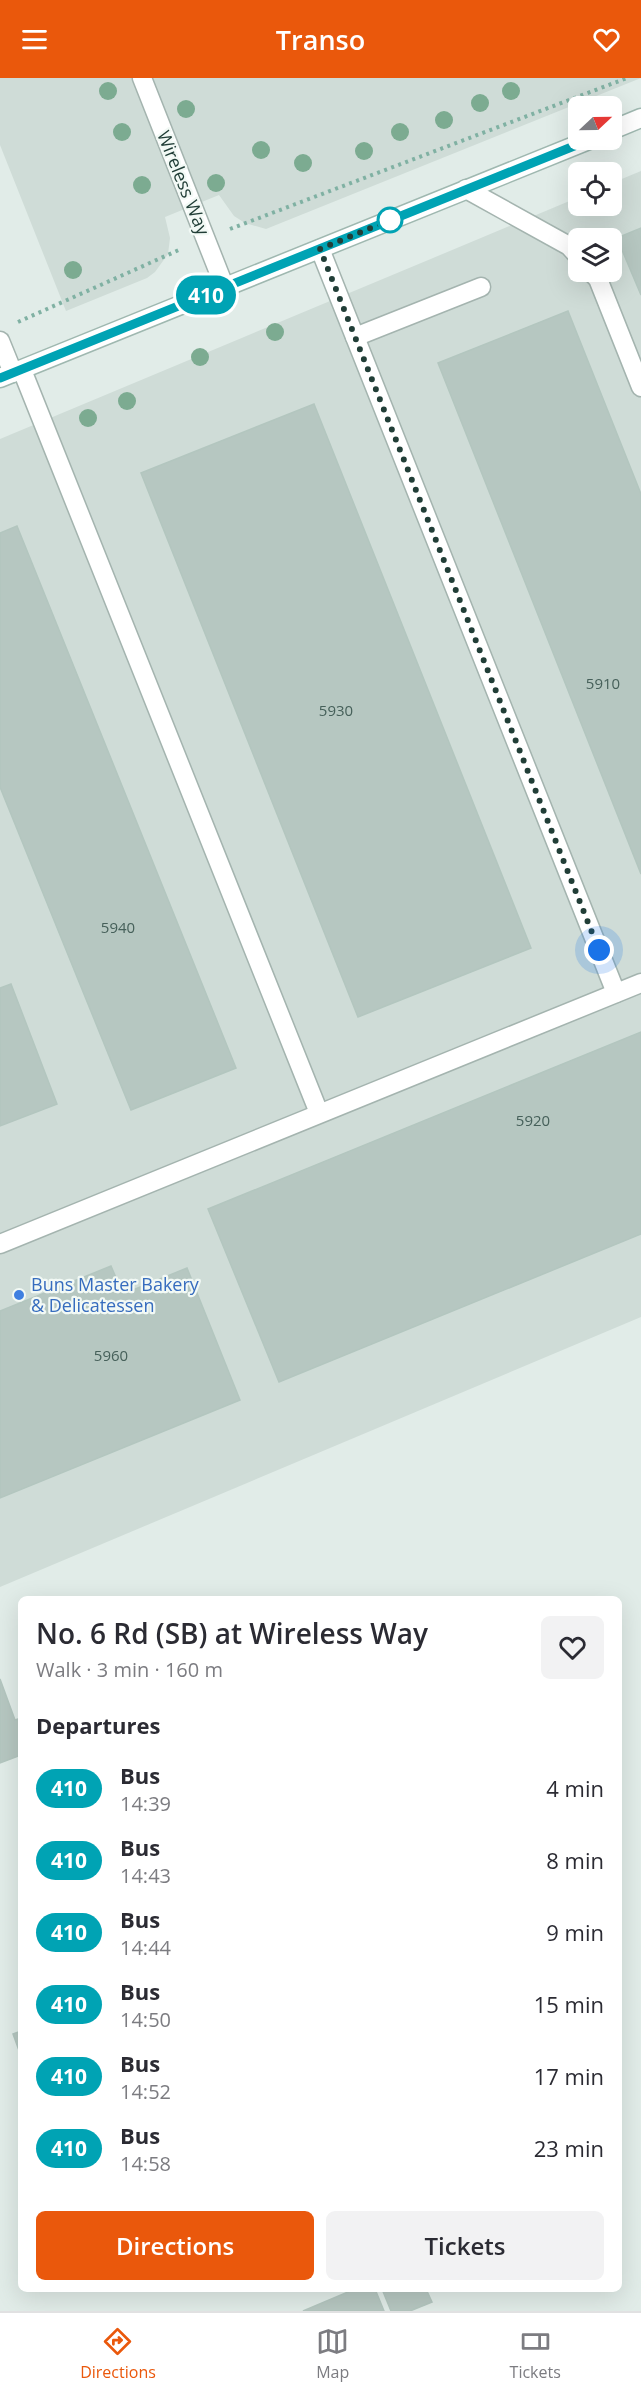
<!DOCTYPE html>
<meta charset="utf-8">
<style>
body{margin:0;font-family:"Open Sans",sans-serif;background:#f2f2f3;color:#2b2b33;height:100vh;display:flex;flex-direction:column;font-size:22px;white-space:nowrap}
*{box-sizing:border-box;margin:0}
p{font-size:20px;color:#7c7c81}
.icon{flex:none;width:33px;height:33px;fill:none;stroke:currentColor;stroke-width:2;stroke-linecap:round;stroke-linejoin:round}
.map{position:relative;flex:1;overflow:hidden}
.sheet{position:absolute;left:18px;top:1518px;width:604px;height:696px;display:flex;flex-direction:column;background:#fff;border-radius:9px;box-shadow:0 6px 24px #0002}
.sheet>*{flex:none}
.badge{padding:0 12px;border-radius:20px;font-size:21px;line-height:39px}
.needle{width:39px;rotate:68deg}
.fabs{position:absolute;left:568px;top:18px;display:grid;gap:12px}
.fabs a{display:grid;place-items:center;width:54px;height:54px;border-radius:9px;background:#fff;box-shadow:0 6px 24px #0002;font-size:30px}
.you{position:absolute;width:30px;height:30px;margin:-15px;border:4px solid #fff;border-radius:50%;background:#1a73e8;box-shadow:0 0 0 9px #1a73e833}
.map>.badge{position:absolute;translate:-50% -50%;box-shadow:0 0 0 3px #fff}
h2{padding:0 18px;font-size:22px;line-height:54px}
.round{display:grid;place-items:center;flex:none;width:63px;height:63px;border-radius:9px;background:#f2f2f3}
.summary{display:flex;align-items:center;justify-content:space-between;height:102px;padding:0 18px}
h1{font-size:28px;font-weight:600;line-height:45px}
.button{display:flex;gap:12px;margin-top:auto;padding:12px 18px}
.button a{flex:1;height:69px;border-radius:9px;background:#ea580c;color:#fff;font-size:24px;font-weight:600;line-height:69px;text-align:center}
.button a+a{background:#f2f2f3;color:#2b2b33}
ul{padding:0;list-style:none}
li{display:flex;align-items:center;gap:18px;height:72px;padding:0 18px}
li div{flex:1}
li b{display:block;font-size:22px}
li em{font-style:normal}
li .badge{min-width:66px;font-weight:700;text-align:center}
header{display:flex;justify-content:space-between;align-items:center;height:78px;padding:0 18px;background:#ea580c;color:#fff;font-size:27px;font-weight:600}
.menu{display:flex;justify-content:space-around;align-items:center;height:84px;border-top:2px solid #e1e1e2;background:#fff;font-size:16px;color:#7c7c81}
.menu a{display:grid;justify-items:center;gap:3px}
.menu .on{color:#ea580c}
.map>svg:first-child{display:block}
.built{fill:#cfdcd7;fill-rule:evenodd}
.building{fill:#b6c7c1;stroke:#b3c6bf;stroke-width:1.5}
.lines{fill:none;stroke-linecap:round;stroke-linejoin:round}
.lane-casing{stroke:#a4b4af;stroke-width:21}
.street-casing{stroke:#a4b4af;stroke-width:21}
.secondary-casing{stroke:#9fb8b0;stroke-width:21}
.path{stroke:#80b1a3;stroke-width:4;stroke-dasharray:3 4.5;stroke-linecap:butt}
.lane{stroke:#fff;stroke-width:18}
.street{stroke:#fff;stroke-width:18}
.secondary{stroke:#fff;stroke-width:18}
.tree{fill:#7cab91}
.line-casing{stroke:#fff;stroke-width:14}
.line{stroke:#00a3b4;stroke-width:9}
.walk{stroke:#213e37;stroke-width:6;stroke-dasharray:0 10.8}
.stop-dot{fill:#fff;stroke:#00a3b4;stroke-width:3}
.shop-dot{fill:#3f7fe0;stroke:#f2f9f5;stroke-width:2}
.labels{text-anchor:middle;stroke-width:4.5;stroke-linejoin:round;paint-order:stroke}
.number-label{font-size:15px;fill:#46605a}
.street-label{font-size:18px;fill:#213e37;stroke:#f2f9f5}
.shop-label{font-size:18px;fill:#366cbe;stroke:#f2f9f5;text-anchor:start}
</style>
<header><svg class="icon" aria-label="menu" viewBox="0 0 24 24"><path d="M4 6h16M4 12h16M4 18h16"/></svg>Transo<svg class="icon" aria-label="heart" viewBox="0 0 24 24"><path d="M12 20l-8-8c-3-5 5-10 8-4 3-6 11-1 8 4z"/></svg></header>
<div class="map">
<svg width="641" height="2233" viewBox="0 0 641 2233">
<rect width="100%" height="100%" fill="#e1ece8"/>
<g class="built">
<path d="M0,0H641L266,151L245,145L234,138L219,117L165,139L170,160L168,176L155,194L147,200L66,233L0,67Z"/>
<path d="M641,93V1239L0,1509V361L579,119V128H612V105ZM579,160H612V194H579Z"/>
</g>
<g class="building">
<path d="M641,150V217L617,160Z"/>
<path d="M568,233L641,416V796L438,285Z"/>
<path d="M314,326L531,870L358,939L141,395Z"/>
<path d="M17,448L236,990L131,1032L0,709V455Z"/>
<path d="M11,906L57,1026L0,1048V910Z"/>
<path d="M641,954V1156L279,1304L208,1131Z"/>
<path d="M111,1188L123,1216L187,1190L240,1322L0,1420V1233Z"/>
<path d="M0,1601L15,1642L21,1640V1677L0,1685Z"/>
<path d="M21,1953V1978L13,1956Z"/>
<path d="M355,2211H375L384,2233H303Z"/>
<path d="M382,2211H426L432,2224L410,2233H391Z"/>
</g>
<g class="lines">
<defs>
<g id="lane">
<path d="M466,111L569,168L579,179"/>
<path d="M320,171L616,915"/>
<path d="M591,194L598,201L641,309"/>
<path d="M355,259L481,209"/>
<path d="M0,263L13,295"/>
<path d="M22,292L319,1035"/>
<path d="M0,1166L641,905"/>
</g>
<path id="street" d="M142,0L225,210"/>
<g id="secondary">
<path d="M612,52L641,40"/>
<path d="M0,300L589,62"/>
</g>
</defs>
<use href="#lane" class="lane-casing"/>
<use href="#street" class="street-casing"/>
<use href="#secondary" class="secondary-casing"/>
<g class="path">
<path d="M230,151L627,0"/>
<path d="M18,244L181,171"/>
</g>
<use href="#lane" class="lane"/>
<use href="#street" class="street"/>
<use href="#secondary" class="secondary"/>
</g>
<g class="tree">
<circle cx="108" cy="13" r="9"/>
<circle cx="511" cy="13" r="9"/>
<circle cx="480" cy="25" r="9"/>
<circle cx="186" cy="31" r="9"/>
<circle cx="444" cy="42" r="9"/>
<circle cx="122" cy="54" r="9"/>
<circle cx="400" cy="54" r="9"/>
<circle cx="261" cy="72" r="9"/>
<circle cx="364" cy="73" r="9"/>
<circle cx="303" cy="85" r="9"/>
<circle cx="216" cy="105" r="9"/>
<circle cx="142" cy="107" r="9"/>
<circle cx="73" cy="192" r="9"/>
<circle cx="275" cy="254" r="9"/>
<circle cx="200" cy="279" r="9"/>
<circle cx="127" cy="323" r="9"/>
<circle cx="88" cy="340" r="9"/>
</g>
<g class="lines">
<defs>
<path id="line" d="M0,300L589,62"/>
</defs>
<use href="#line" class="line-casing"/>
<use href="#line" class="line"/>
<path class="walk" d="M390,142L320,171L599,872"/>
</g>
<circle class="stop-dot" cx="390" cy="142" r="12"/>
<circle class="shop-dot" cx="19" cy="1217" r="6"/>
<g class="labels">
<g class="number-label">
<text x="603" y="611">5910</text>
<text x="336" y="638">5930</text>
<text x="118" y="855">5940</text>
<text x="533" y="1048">5920</text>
<text x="111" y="1283">5960</text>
</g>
<g class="street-label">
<text transform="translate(183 105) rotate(68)" y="6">Wireless Way</text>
</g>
<g class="shop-label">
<text x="31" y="1213">Buns Master Bakery<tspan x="31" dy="21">&amp; Delicatessen</tspan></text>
</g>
</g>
</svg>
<div class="fabs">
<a><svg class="needle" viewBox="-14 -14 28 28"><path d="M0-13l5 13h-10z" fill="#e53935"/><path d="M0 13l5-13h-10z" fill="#7c7c81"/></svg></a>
<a><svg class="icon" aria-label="locate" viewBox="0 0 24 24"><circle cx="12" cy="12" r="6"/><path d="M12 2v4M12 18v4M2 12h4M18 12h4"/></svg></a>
<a><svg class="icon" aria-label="layers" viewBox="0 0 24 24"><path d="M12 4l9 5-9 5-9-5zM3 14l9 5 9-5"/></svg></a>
</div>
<div class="you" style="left:599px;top:872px"></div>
<b class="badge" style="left:206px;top:217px;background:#00a3b4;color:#fff">410</b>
<section class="sheet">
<div class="summary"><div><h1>No. 6 Rd (SB) at Wireless Way</h1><p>Walk · 3 min · 160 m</p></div><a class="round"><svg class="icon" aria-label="heart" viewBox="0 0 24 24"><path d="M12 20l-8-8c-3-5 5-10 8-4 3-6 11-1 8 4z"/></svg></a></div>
<h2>Departures</h2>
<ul>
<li><span class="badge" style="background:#00a3b4;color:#fff">410</span><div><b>Bus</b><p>14:39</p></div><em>4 min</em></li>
<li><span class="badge" style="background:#00a3b4;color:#fff">410</span><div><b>Bus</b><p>14:43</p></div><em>8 min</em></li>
<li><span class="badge" style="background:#00a3b4;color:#fff">410</span><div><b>Bus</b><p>14:44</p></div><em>9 min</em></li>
<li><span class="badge" style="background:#00a3b4;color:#fff">410</span><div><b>Bus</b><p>14:50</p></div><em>15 min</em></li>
<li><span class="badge" style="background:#00a3b4;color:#fff">410</span><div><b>Bus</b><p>14:52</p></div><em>17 min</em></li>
<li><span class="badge" style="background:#00a3b4;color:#fff">410</span><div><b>Bus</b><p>14:58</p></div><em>23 min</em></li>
</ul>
<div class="button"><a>Directions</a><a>Tickets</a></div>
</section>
</div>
<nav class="menu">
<a class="on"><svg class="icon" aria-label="directions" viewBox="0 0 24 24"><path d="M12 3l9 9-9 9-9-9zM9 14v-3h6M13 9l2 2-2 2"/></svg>Directions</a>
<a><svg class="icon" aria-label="map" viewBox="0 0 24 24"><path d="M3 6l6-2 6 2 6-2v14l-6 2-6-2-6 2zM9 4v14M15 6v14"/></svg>Map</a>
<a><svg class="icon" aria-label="tickets" viewBox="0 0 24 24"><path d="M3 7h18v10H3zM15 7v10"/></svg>Tickets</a>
</nav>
